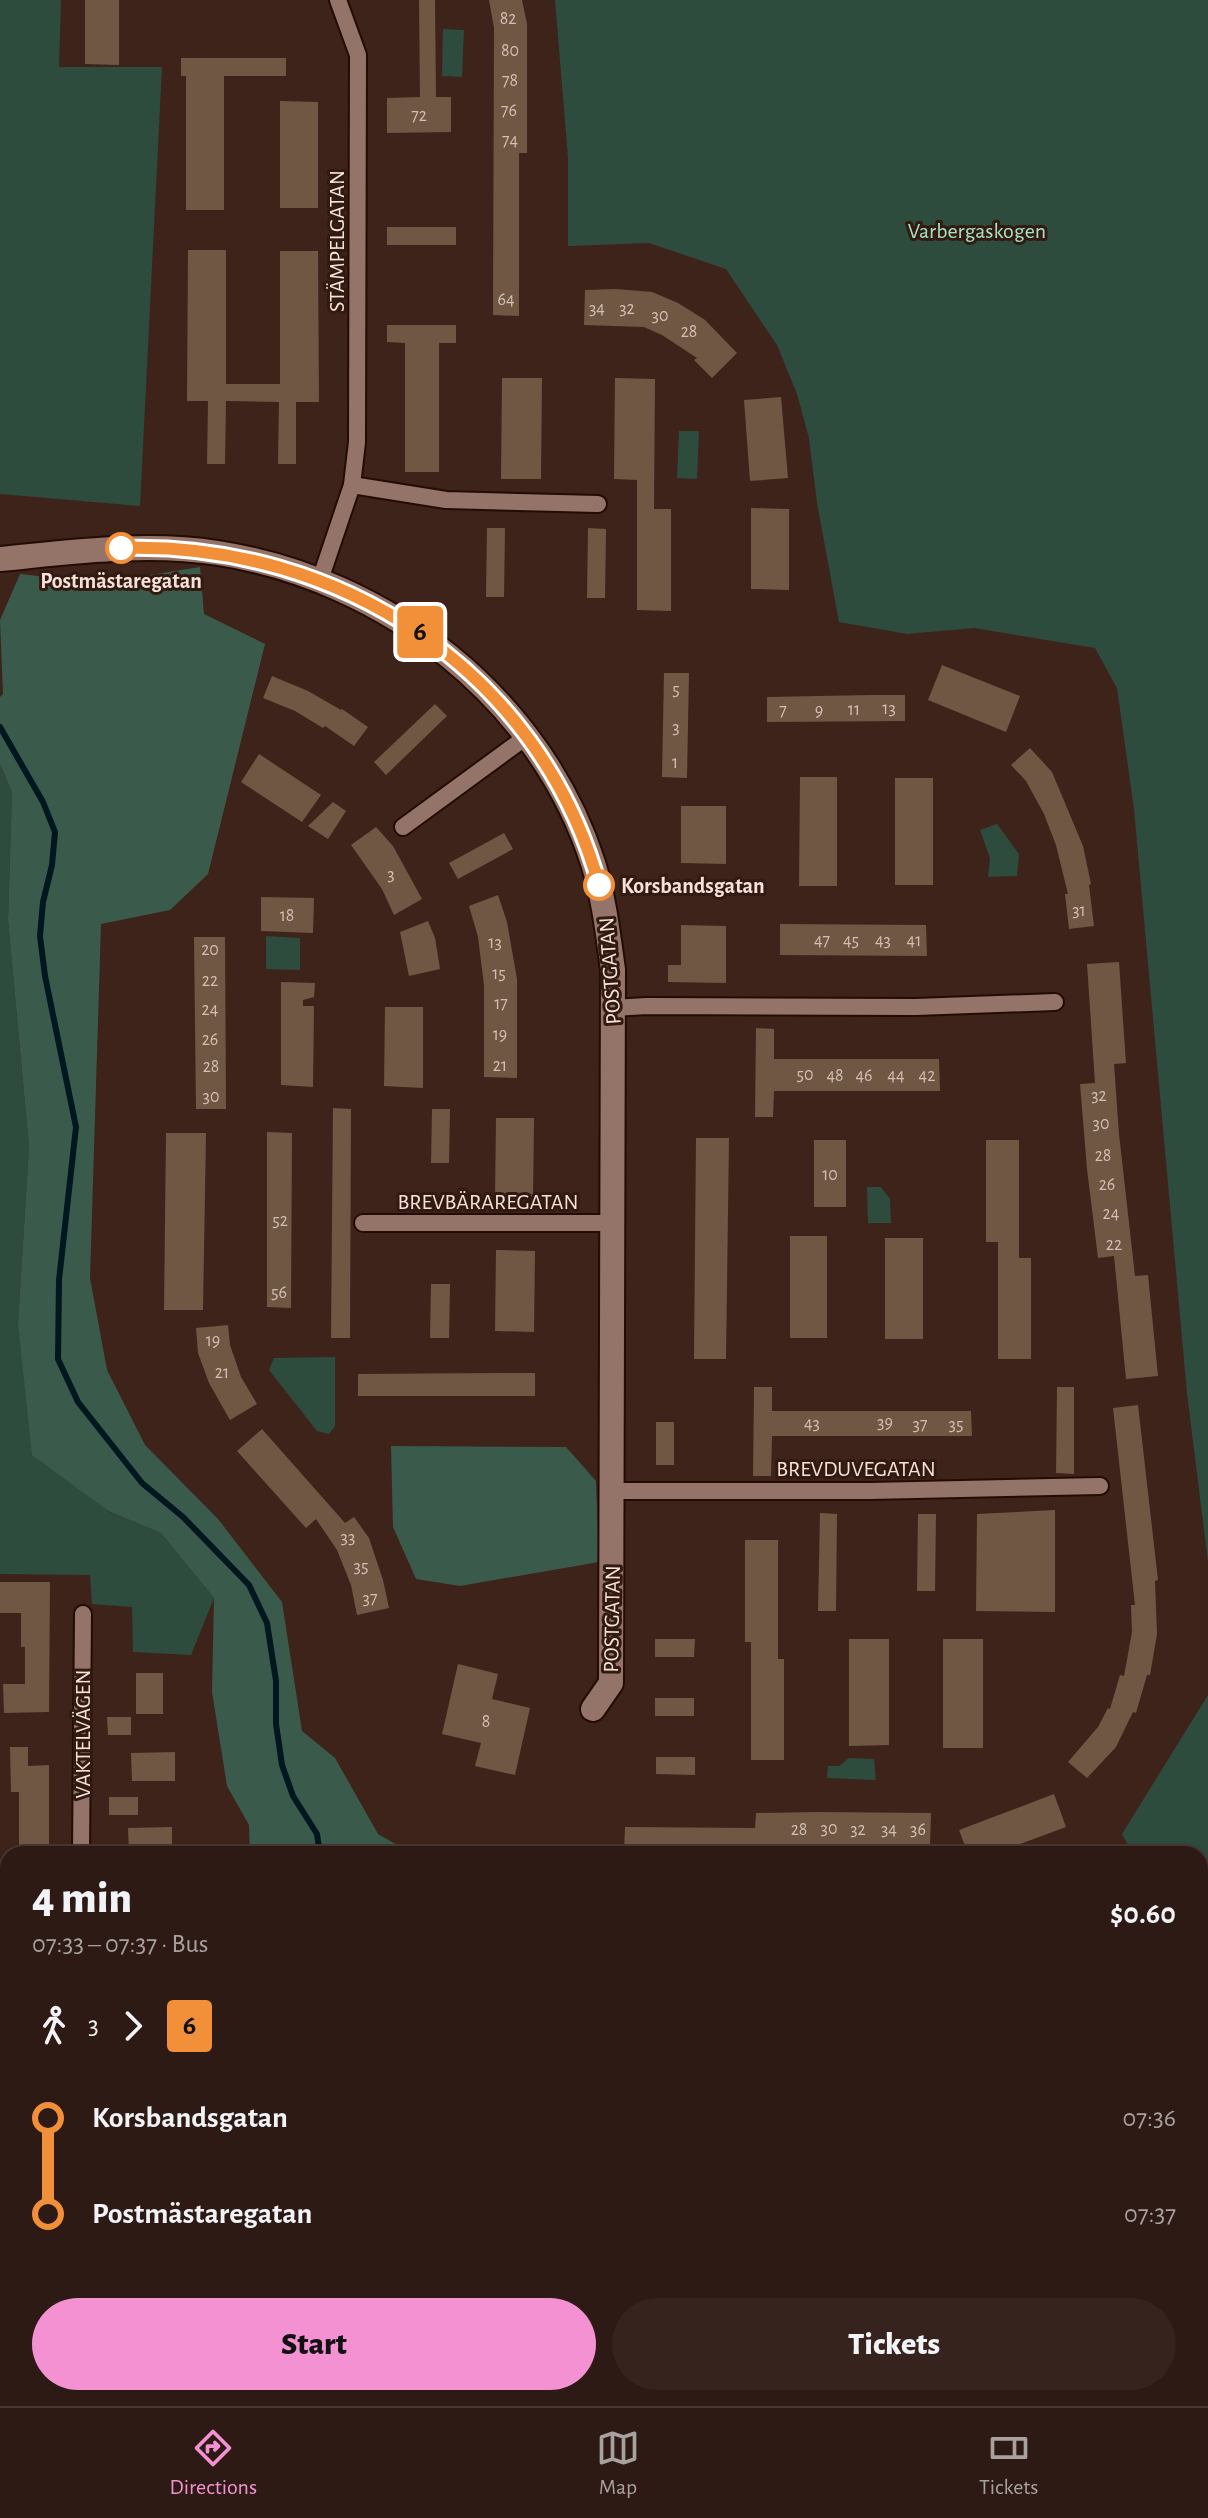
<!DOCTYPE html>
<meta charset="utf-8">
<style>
body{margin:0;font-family:"Alegreya Sans",sans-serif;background:#36231d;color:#f1f3f6;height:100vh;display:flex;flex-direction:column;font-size:30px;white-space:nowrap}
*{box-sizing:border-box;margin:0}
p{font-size:26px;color:#a7a1a0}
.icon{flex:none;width:44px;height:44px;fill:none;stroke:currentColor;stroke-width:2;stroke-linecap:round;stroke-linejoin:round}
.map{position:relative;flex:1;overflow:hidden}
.side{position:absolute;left:0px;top:1846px;width:1208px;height:560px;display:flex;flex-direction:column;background:#2e1a14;border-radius:24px 24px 0 0;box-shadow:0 2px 6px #0004,0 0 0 2px #493834}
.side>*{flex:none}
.badge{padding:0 16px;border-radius:6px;font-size:28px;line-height:52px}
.map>.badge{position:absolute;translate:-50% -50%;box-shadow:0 0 0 4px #fff}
.legs{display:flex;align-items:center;gap:12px;height:88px;padding:0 32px;font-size:26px}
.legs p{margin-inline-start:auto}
.headline{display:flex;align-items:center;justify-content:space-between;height:136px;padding:0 32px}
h1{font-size:44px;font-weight:800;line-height:60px}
.cta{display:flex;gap:16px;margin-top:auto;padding:16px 32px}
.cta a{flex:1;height:92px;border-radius:48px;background:#f491d3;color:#111;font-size:32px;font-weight:800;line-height:92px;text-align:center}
.cta a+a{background:#36231d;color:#f1f3f6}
ul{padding:0 32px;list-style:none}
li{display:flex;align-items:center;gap:28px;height:96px;font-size:30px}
li i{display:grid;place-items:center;width:12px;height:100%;margin:0 10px;background:currentColor}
li i::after{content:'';width:20px;height:20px;margin:-10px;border:6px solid;border-radius:50%;background:#2e1a14}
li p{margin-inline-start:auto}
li:first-child i{background:linear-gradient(#0000 50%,currentColor 0)}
li:last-child i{background:linear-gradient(currentColor 50%,#0000 0)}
.menu{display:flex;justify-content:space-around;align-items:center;height:112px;border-top:2px solid #493834;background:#2e1a14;font-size:22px;color:#a7a1a0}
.menu a{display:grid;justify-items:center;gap:4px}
.menu .active{color:#f491d3}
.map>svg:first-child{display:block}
.green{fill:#2d4c3e}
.forest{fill:#3a5b4b}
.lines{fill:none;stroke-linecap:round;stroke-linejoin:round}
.stream{stroke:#001720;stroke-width:6}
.building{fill:#6f5743}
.street-casing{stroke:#230c04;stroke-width:20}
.secondary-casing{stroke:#230c04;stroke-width:28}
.street{stroke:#947469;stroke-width:16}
.secondary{stroke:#947469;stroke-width:24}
.line-1-casing{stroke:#fff;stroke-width:18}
.line-1{stroke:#f19039;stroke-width:12}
.stop-1-dot{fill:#fff;stroke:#f19039;stroke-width:4}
.labels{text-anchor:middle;stroke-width:6;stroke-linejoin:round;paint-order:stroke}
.number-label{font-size:18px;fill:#d3bfb5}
.park-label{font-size:22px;fill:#a4e3c5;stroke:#331a10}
.street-label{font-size:22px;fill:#f4e2db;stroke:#331a10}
.stop-label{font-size:22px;font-weight:bold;fill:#f4e2db;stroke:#331a10}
</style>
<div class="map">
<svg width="1208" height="2406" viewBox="0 0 1208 2406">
<rect width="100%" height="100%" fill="#3e231a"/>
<g class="green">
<path d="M0,0H61L59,67H162L140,506L0,494Z"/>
<path d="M555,0H1208V1562L1187,1393L1134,809L1117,688L1095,648L974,628L907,634L839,622L817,503L809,438L797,394L777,345L726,269L649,243L568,246V158Z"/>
<path d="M443,29L464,30L462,77L442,76Z"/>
<path d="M679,431H699L697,479L677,478Z"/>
<path d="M0,764L12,792L8,920L29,1147L18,1323L109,1512L161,1533L214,1598L191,1655L133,1652L132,1607L92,1604L90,1575L0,1574Z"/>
<path d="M997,824L1019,854L1017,876L988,877L990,858L980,830Z"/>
<path d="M266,936L300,938V970L266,969Z"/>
<path d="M867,1187H881L890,1199L891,1223H868Z"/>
<path d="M335,1357V1426L329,1434L317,1431L269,1370L274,1358Z"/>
<path d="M1208,1695V2023L1200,2029V1854H1133L1122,1834Z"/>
<path d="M849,1758L874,1759L876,1780L827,1778L828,1766H839Z"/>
</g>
<g class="forest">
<path d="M200,567L204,614L265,644L208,874L170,910L101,924L90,1278L107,1370L145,1445L218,1519L282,1602L302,1731L335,1758L378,1834L413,1854H250L249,1825L227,1786L212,1692L214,1598L161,1533L110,1512L32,1455L18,1323L29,1147L8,920L12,792L0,764V697L3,694L0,620L20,574L99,583Z"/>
<path d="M391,1446L566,1447L596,1481L599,1562L460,1586L416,1579L393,1527Z"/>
<path d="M739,2398H840L847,2406H746Z"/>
</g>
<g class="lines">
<g class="stream">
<path d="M0,727L43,802L55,832L52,865L43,902L40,936L45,976L76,1127L59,1280L58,1359L78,1402L142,1483L183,1517L249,1585L267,1623L276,1681V1724L282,1765L293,1796L317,1834L320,1854"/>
<path d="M763,2398L771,2406"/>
</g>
</g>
<g class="building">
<path d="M85,0H119V65L85,64Z"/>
<path d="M419,0H435L436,97H451V132L387,133V98L420,97Z"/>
<path d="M489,0H522L527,24V153H519V316L493,315L494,28Z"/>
<path d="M181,58H286V76H224V210H186V76H181Z"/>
<path d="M280,101L318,102V208H280Z"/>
<rect x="387" y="227" width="69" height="18"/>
<path d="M188,250H226V384H280V251H318L319,402H296V464H278L279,402L226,401L225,464H207L208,401H187Z"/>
<path d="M616,289L652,292L678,303L705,320L737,353L712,378L694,360L697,358L662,335L644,327L584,325L585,290Z"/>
<path d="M387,325H456V343H439V472H405V343L387,342Z"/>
<path d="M502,378H542L541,479H501Z"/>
<path d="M615,378L655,379L654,509H671V611L637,610V480L614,479Z"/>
<path d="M781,397L788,478L750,481L744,400Z"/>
<path d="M751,508L789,509V590L751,589Z"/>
<path d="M487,528H505L504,597H486Z"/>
<path d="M588,528L606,529L605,598H587Z"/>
<path d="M942,665L1020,696L1006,732L928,700Z"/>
<path d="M664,673H689L687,778L662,777Z"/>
<path d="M272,676L308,691L341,710L342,709L368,727L354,746L325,726L323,728L295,711L263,698Z"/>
<path d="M873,695H905V721L767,722V697Z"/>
<path d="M435,704L447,716L386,775L374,762Z"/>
<path d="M1030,748L1052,772L1083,846L1091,884L1089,885L1094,926L1069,929L1065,894H1068L1056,845L1044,814L1026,781L1011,765Z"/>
<path d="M259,754L321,795L302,822L241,782Z"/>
<path d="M800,777H837V886H799Z"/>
<rect x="895" y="778" width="38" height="107"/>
<path d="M333,802L346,811L328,839L308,826Z"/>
<path d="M681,806H726V864L681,863Z"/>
<path d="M376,827L393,846L422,899L394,915L382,889L351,845Z"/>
<path d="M504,833L513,849L458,879L449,863Z"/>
<path d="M498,895L507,922L517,979V1078L484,1077V985L478,937L469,906Z"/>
<path d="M261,897L314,898L313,933L261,931Z"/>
<path d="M428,921L435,938L440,969L409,976L400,932Z"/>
<path d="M780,924L926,925L927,956L780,955Z"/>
<path d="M681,925L726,926V983L668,982V965H681Z"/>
<path d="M194,937H225L226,1109H196Z"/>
<path d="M1119,962L1126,1063L1114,1064L1119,1134L1135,1276L1148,1275L1158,1376L1126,1379L1114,1256L1098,1258L1087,1169L1080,1084L1095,1083L1087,964Z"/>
<path d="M281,982L315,983L314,997L303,1000V1006H314L313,1087L281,1085Z"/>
<path d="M385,1007H423V1088L384,1086Z"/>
<path d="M756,1028L774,1029V1059H939L940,1091H774L773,1117H755Z"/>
<path d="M333,1108L351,1109L350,1338H331Z"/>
<path d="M432,1109H450L449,1163H431Z"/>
<path d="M496,1118H534L533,1198L495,1197Z"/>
<path d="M267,1132L292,1133L291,1308L267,1307Z"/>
<path d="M166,1133H206L203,1310H164Z"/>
<path d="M696,1138H729L726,1359H694Z"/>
<rect x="814" y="1140" width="32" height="67"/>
<path d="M986,1140H1019V1258H1031V1359H998V1242H986Z"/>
<rect x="790" y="1236" width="37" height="102"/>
<rect x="885" y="1238" width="38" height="101"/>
<path d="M496,1250L535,1251L534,1332L495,1331Z"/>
<path d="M431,1284H450L449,1338H430Z"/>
<path d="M228,1325L230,1345L241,1377L257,1404L230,1420L209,1383L198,1353L196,1328Z"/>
<path d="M502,1373H535V1396H358V1374Z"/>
<path d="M754,1387H772V1411H971L972,1436H772L771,1476H753Z"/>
<path d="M1057,1387H1074V1474L1056,1473Z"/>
<path d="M1138,1405L1158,1580L1155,1581L1157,1634L1150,1675H1147L1136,1713L1133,1712L1116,1747L1087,1778L1068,1762L1098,1727L1108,1708L1110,1709L1120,1675L1124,1676L1132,1632L1131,1605H1135L1113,1408Z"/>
<rect x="656" y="1422" width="18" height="43"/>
<path d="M262,1429L345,1523L354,1517L369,1538L383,1580L389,1608L357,1615L351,1585L337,1550L316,1519L306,1528L237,1451Z"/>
<path d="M1055,1510V1612L976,1611L977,1514Z"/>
<path d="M820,1513L837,1514L836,1611H818Z"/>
<path d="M918,1514H936L935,1591H917Z"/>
<path d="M745,1540H778V1659H784V1760H751V1642H745Z"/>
<path d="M0,1582H50L49,1712L4,1713L3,1684H25V1647H21V1613H0Z"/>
<path d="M655,1639H695L694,1657H655Z"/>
<path d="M849,1639H889V1745L849,1746Z"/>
<rect x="943" y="1639" width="40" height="109"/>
<path d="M458,1664L498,1674L492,1699L530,1708L515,1775L475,1766L481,1743L442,1734Z"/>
<rect x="136" y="1673" width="27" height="41"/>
<rect x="655" y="1698" width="39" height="18"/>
<path d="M107,1717H131V1735H108Z"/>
<path d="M10,1747H28V1766L49,1765V1854H19V1792H11Z"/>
<path d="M175,1752V1781H132L131,1753Z"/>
<path d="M656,1757H695V1775L656,1774Z"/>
<path d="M1054,1794L1066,1827L993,1854H968L959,1830Z"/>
<rect x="109" y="1797" width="29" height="18"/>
<path d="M818,1812L931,1813L930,1845L728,1844V1854H624L625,1827L755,1828L756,1813Z"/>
<path d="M172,1827V1854H129L128,1828Z"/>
</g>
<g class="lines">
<defs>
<g id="street">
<path d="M352,485L446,500L598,504"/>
<path d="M320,580L352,485L357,442L358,55L338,0"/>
<path d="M403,827L526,737"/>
<path d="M613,1008L647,1006L916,1007L1055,1002"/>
<path d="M363,1223H613"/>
<path d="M613,1491H870L1100,1486"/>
<path d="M81,1854L83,1614"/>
<path d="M1200,2159L1208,2153"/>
<path d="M1169,2398L1175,2406"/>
<path d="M70,2406L72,2398"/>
</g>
<g id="secondary">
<path d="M0,559C73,552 145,542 218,553C386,579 540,698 593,863C604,898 608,934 613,970L611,1683L593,1709"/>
<path d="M656,2398L662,2406"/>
</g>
</defs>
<use href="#street" class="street-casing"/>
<use href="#secondary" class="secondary-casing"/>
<use href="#street" class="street"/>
<use href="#secondary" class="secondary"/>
</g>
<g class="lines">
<defs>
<path id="line-1" d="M121,548C339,541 540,671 599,885"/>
</defs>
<use href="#line-1" class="line-1-casing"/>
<use href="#line-1" class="line-1"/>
</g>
<g class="stop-1-dot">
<circle cx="121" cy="548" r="14"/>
<circle cx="599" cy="885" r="14"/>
</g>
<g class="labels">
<g class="number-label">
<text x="508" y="24">82</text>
<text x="510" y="56">80</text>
<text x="510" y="86">78</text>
<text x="509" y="116">76</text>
<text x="419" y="121">72</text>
<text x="510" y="146">74</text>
<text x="506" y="305">64</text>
<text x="597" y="314">34</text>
<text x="627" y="314">32</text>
<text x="660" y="321">30</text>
<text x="689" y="337">28</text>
<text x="676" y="695">5</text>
<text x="889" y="714">13</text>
<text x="854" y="715">11</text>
<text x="783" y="716">7</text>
<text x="819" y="716">9</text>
<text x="676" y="733">3</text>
<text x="675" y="768">1</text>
<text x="391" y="880">3</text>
<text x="1079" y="916">31</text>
<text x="287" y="921">18</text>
<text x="822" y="946">47</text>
<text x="851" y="946">45</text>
<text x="883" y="946">43</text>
<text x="914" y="946">41</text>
<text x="495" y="948">13</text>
<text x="210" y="955">20</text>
<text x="499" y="979">15</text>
<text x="210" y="986">22</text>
<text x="501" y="1009">17</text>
<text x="210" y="1015">24</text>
<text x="500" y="1040">19</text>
<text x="210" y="1045">26</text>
<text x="500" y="1071">21</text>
<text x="211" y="1072">28</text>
<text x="805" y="1080">50</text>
<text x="835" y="1081">48</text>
<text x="864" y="1081">46</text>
<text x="896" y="1081">44</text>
<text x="927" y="1081">42</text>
<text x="1099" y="1101">32</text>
<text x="211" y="1102">30</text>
<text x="1101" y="1129">30</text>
<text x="1103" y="1161">28</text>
<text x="830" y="1180">10</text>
<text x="1107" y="1190">26</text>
<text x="1111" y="1219">24</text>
<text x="280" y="1226">52</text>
<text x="1114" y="1250">22</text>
<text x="279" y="1298">56</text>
<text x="213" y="1346">19</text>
<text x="222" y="1378">21</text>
<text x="885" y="1428">39</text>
<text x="812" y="1429">43</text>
<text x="920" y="1430">37</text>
<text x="956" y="1430">35</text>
<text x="348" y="1543">33</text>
<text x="361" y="1572">35</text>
<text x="370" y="1604">37</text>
<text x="486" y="1727">8</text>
<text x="829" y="1834">30</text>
<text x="799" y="1835">28</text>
<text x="858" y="1835">32</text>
<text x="889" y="1835">34</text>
<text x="918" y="1835">36</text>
</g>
<g class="park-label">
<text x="977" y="238">Varbergaskogen</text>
</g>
<g class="street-label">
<text transform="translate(336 241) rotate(-90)" y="8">STÄMPELGATAN</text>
<text transform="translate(609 971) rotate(-94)" y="8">POSTGATAN</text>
<text x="488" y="1209">BREVBÄRAREGATAN</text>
<text x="856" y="1476">BREVDUVEGATAN</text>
<text transform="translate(611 1619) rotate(-89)" y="8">POSTGATAN</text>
<text transform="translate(82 1734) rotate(-90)" y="8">VAKTELVÄGEN</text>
</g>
<g class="stop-label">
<text x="121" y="588">Postmästaregatan</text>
<text x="621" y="893" text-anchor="start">Korsbandsgatan</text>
</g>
</g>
</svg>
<b class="badge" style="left:420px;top:632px;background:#f19039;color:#111">6</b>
<section class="side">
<div class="headline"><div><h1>4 min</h1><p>07:33 – 07:37 · Bus</p></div><b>$0.60</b></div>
<div class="legs"><svg class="icon" aria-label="walk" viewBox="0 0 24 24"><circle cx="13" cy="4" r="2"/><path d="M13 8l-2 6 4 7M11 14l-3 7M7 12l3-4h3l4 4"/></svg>3<svg class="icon" aria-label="forward" viewBox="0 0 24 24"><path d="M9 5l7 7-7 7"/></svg><b class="badge" style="background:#f19039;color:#111">6</b></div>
<ul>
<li><i style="color:#f19039"></i><b>Korsbandsgatan</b><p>07:36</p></li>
<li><i style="color:#f19039"></i><b>Postmästaregatan</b><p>07:37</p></li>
</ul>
<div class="cta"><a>Start</a><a>Tickets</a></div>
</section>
</div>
<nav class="menu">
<a class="active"><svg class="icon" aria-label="directions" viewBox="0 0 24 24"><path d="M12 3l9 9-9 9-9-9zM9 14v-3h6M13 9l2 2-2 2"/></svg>Directions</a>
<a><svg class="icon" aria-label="map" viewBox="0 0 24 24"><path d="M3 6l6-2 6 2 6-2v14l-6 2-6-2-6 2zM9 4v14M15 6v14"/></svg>Map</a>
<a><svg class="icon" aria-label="tickets" viewBox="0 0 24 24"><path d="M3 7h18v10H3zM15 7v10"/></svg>Tickets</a>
</nav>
